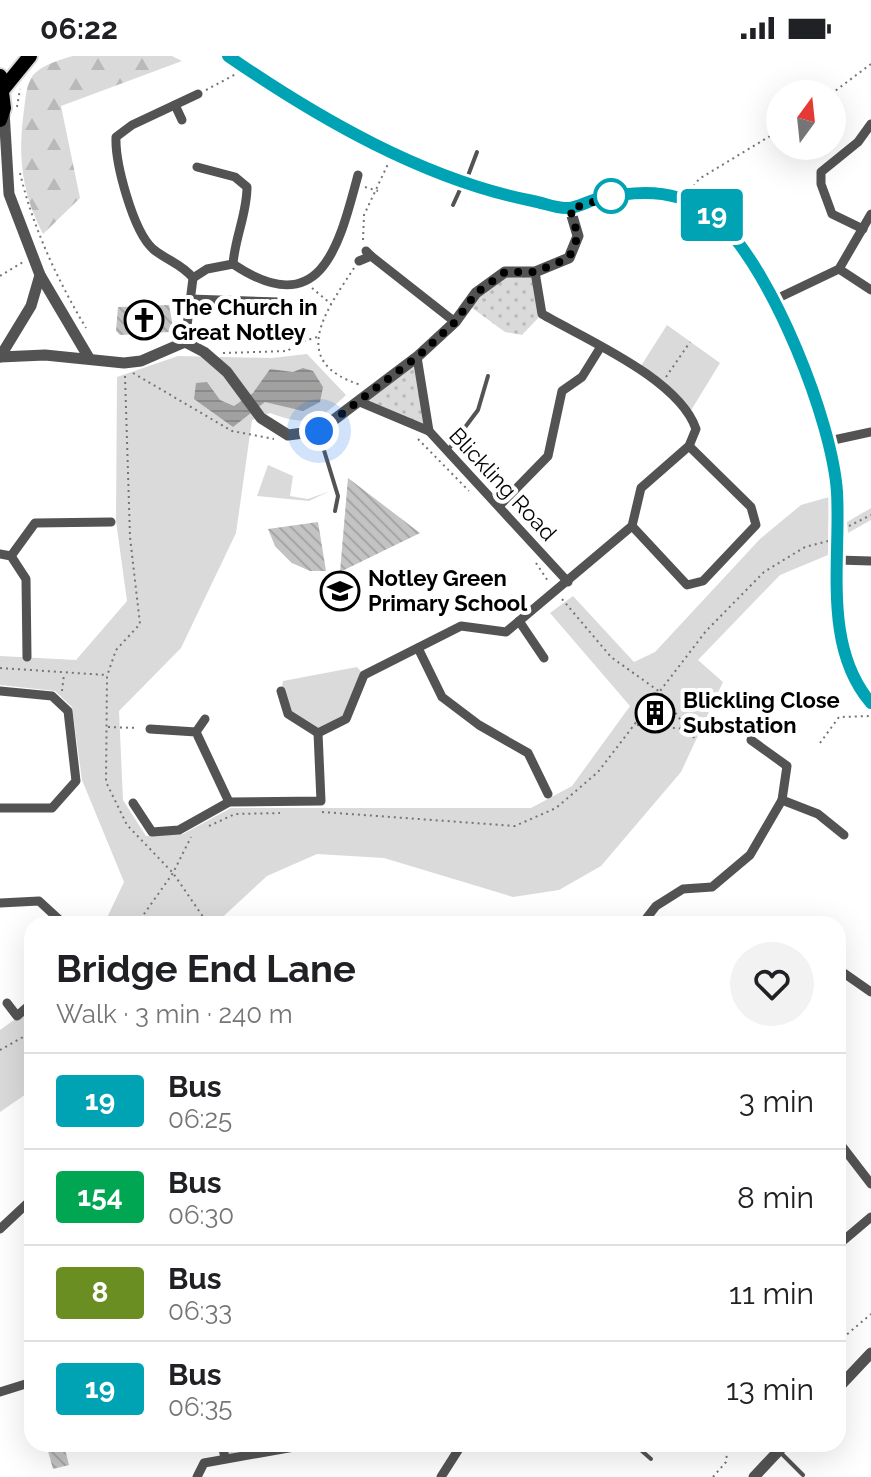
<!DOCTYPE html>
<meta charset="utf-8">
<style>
body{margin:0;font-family:Raleway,sans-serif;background:#f2f2f2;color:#202124;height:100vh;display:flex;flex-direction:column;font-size:30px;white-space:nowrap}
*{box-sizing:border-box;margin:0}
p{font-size:26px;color:#757577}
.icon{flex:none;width:44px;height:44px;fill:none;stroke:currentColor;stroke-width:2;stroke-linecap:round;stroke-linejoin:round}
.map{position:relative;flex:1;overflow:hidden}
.sheet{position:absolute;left:24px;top:860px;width:822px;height:536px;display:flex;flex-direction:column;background:#fff;border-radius:24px;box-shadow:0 8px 32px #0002}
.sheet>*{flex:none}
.badge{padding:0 16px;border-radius:6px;font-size:28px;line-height:52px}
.needle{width:52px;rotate:15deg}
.buttons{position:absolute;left:766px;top:24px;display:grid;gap:16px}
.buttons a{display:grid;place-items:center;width:80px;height:80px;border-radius:50%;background:#fff;box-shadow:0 8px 32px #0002;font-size:40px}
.you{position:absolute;width:40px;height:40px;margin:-20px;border:6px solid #fff;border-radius:50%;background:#1a73e8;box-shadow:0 0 0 12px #1a73e833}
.map>.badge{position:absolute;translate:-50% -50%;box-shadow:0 0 0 4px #fff}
.round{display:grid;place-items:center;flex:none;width:84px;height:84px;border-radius:42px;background:#f2f2f2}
.head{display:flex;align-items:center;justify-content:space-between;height:136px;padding:0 32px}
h1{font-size:38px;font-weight:700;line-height:60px}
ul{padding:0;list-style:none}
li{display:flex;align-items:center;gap:24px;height:96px;padding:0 32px;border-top:2px solid #e0e0e0}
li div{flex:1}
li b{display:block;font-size:30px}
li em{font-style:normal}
li .badge{min-width:88px;font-weight:700;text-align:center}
.status{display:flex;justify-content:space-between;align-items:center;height:56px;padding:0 40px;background:#fff;direction:ltr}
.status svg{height:22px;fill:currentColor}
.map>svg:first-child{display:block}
.grass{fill:url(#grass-dots)}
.forest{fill:url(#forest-firs)}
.green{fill:#dadada}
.water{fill:url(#water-rules)}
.building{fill:url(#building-back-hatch)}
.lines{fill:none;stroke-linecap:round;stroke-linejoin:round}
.trunk-casing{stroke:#dbdbdb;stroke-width:18}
.path{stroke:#757575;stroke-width:2;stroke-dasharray:2 4;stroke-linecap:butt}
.service{stroke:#535353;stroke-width:4}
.minor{stroke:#535353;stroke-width:9}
.tertiary{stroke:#535353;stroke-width:11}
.trunk{stroke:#000;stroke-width:14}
.line-casing{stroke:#fff;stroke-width:18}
.line{stroke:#00a3b4;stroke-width:12}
.walk{stroke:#000;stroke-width:8;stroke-dasharray:0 14.4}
.stop-dot{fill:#fff;stroke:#00a3b4;stroke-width:4}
.labels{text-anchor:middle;stroke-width:8;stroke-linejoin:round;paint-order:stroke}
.poi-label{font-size:22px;font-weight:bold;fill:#000;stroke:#fff;text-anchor:start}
.street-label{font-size:22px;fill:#000;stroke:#fff}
</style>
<div class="status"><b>06:22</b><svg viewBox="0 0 49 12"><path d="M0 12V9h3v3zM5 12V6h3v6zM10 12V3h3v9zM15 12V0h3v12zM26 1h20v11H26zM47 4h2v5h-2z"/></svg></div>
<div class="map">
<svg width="871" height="1421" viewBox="0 0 871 1421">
<defs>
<pattern id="grass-dots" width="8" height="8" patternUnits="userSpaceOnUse" patternTransform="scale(2)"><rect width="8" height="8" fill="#dadada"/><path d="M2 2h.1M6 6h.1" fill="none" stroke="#b9b9b9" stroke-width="1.8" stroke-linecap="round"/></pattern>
<pattern id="forest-firs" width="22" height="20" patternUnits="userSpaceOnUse" patternTransform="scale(2)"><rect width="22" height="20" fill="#dadada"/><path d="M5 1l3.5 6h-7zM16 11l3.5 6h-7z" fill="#b9b9b9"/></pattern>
<pattern id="water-rules" width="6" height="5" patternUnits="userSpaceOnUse" patternTransform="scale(2)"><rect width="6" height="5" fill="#a1a1a1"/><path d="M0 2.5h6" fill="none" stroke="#898989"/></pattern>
<pattern id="building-back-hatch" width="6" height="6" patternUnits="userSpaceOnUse" patternTransform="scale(2)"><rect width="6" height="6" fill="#c3c3c3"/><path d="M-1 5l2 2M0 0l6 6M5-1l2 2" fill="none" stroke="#a6a6a6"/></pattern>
</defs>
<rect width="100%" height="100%" fill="#fff"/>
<g class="grass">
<path d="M505,216H535L542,258L522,279L505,276L468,249Z"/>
<path d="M417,301L429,375L360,346Z"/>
</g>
<g class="forest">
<path d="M73,0H172L182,5L61,50L80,142L43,178C23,139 18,105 23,62C25,50 25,35 30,24C37,10 59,4 73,0Z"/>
<path d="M222,1388H311L225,1402Z"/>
</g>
<g class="green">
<path d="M667,269L720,307L690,356L639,313Z"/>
<path d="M307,298L346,339C318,366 307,371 270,357L252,364L236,477L181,592L119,655L123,744L146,780L183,778L231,752H531L572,730L630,650L550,557L573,540L634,606L655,596L760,483L801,449L829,441L828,499L780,519L698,604L723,626L681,716L601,810L559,834L513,841L384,802L317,798L267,820L215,868H104L124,826L82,724L72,651L55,635L0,629V600L76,604L127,545L116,465L117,321L178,300L272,302Z"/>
<path d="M268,409L293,420L290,440L308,443L330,435L309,445L257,440Z"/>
<path d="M871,452V464L848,477L847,466Z"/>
<path d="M357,611L364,619L346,663L318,677L288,658L281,635L283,625Z"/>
<path d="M32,951V1034L0,1056V974Z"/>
</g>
<path class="water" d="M303,312L313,315L323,331L320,346L303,355L265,346L233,371L194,343L196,327L207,326L220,344L234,350L253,337L270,313L293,316Z"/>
<g class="building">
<path d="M169,249L173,271L170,276L120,279L116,275L118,251Z"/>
<path d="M348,422L420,477L340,516Z"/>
<path d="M318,466L326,515H310L292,507L275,490L268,473Z"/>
<path d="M64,1390L69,1409L53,1413L48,1395Z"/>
</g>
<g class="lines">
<defs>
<g id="trunk">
<path d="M0,20L4,52L0,64"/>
<path d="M4,32L30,0"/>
</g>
</defs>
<use href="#trunk" class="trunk-casing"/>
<g class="path">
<path d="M206,34L236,18"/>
<path d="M831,38L871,8"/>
<path d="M17,51L20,33"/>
<path d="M20,117C33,172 57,223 86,272"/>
<path d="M365,131L378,135"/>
<path d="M690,135L699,123L780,74"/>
<path d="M363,184L364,159L388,108"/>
<path d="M354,212C326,255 287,306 361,329"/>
<path d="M0,220L23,206"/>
<path d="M312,232L331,248"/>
<path d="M223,297L288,295L295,288L317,281"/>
<path d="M133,317L232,375L274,383"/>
<path d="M125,320L130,481L140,568L116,594L107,620L106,726L127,769L173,817L208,868"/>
<path d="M666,321L690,286"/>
<path d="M418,383L469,435"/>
<path d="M849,470L871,459"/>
<path d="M536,507L548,525"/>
<path d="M562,543L611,601L660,636L694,682"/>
<path d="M0,612L106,619"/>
<path d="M62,635L64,618"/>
<path d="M637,669L686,673"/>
<path d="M108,671L138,672"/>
<path d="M820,687L839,661L871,660"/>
<path d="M322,756L515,770L556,752L598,716L706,575L764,516L805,491L828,485"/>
<path d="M209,770L235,758L280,757"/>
<path d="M137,868L173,817L191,781"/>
<path d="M0,994L32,976"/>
<path d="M838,1286L871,1258"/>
<path d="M713,1421L726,1406L728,1388"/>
</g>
<g class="service">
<path d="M466,125L477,96"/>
<path d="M453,149L463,127"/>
<path d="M319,378L338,440L335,455"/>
<path d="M448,394L478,354L488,320"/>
<path d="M634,1388L651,1403"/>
<path d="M780,1396L803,1419"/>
</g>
<g class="minor">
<path d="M228,0C303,52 415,116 503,139C525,145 548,148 570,153"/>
<path d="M175,49L182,64"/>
<path d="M863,173L832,158L821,128V116L858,86L871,68"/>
<path d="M371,200L455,266"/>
<path d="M359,205L371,200L366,195"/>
<path d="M233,208C321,267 339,190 358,119"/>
<path d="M839,213L871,234"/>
<path d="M193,222L207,213L233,208C235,181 247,158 247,131L235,121L197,111"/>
<path d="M190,243L280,246"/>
<path d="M774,244L839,213L871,158"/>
<path d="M185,286L193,222C182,208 166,204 153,193C133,175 115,107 116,81L132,69L198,38"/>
<path d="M417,301L429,375"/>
<path d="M360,346L429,375L568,526"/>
<path d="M829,385L871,376"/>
<path d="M500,449L548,400L562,335L582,321L600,292"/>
<path d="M632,470L687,529L703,525L756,469L751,451L689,390"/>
<path d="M0,498L11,500L26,523L27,601"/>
<path d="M11,500L35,467L111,466"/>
<path d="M837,504L871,505"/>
<path d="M519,565L544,602"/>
<path d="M418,592L442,641L479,669L528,697L548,738"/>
<path d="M0,635L52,640L68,655L76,725L52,752H0"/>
<path d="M281,635L288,658L318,677L346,663L364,619L461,570L506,576L632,470L641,432L689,390L696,373C679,323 587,284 542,258L535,216"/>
<path d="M150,673L196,676L229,746"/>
<path d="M196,676L205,663"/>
<path d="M782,744L818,758L844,779"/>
<path d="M133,747L152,776L179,774L229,746L321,745L318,677"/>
<path d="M0,847L39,845L64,868"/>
<path d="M368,866L378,868"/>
<path d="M642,868L656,850L683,833L712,831L750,799L782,744L787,710L751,684"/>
<path d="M838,913L871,936"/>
<path d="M7,947L17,960L32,947"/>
<path d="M838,1085L871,1128"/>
<path d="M0,1173L32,1143"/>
<path d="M838,1189L871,1161"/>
<path d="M0,1336L32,1326"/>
<path d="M222,1388L225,1402"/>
<path d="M197,1421L204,1407L311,1388"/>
<path d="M441,1421L462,1388"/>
</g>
<g class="tertiary">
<path d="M4,55L9,138L40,219L89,302"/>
<path d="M0,301L45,299L124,307L141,305L185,286L204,296L227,316L261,362L288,379L319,375L417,301L455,266L476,237L505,216H535L569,202L578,180L570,153C698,97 753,190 795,295C812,340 829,381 836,429C846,497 822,545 854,615C859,626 863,638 871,647"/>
<path d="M0,301L31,250L40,219"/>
<path d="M838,1332L871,1297"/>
<path d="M754,1421L785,1388"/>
</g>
<use href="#trunk" class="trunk"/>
</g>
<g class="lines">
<defs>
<path id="line" d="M228,0C318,62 425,124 533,145C544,147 557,153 568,152C577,152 588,145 597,143C642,133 685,132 721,167C773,217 832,364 837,436C841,504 822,590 871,647"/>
</defs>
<use href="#line" class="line-casing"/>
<use href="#line" class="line"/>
<path class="walk" d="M319,375L417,301L455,266L476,237L505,216H535L569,202L578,180L570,153L616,139L611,140"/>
</g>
<defs>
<symbol id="church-ring" viewBox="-11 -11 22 22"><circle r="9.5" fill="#fff" stroke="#000" stroke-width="1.5"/><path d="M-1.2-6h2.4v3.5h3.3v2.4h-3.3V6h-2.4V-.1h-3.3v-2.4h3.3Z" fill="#000"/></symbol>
<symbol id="school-ring" viewBox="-11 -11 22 22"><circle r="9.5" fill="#fff" stroke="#000" stroke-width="1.5"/><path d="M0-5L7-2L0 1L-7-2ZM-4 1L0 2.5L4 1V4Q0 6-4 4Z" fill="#000"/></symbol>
<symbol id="building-ring" viewBox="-11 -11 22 22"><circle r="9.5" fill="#fff" stroke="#000" stroke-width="1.5"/><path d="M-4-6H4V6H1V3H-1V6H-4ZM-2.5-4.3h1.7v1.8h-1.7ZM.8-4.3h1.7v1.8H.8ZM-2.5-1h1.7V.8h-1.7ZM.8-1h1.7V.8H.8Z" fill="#000"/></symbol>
</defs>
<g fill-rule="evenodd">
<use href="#church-ring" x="122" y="242" width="44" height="44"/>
<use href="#school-ring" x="318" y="513" width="44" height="44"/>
<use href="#building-ring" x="633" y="635" width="44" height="44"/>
</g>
<circle class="stop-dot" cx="611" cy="140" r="16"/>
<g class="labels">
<g class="poi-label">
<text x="172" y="259">The Church in<tspan x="172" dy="25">Great Notley</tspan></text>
<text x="368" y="530">Notley Green<tspan x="368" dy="25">Primary School</tspan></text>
<text x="683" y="652">Blickling Close<tspan x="683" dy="25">Substation</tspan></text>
</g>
<g class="street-label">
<text transform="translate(503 428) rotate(47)" y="8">Blickling Road</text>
</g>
</g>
</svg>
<div class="buttons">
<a><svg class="needle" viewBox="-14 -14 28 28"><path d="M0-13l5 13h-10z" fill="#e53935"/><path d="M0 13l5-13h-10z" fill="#757577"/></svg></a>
</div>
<div class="you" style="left:319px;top:375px"></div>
<b class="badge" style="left:712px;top:159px;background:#00a3b4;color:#fff">19</b>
<section class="sheet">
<div class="head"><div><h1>Bridge End Lane</h1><p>Walk · 3 min · 240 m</p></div><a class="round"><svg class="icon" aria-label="heart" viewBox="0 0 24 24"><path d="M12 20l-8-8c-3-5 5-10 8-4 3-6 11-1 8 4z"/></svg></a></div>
<ul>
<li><span class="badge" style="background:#00a3b4;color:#fff">19</span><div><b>Bus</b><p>06:25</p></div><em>3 min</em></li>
<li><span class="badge" style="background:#00a651;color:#fff">154</span><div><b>Bus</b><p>06:30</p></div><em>8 min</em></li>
<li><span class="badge" style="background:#6b8e23;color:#fff">8</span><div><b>Bus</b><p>06:33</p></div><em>11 min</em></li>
<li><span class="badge" style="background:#00a3b4;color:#fff">19</span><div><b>Bus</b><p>06:35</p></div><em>13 min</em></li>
</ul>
</section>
</div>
